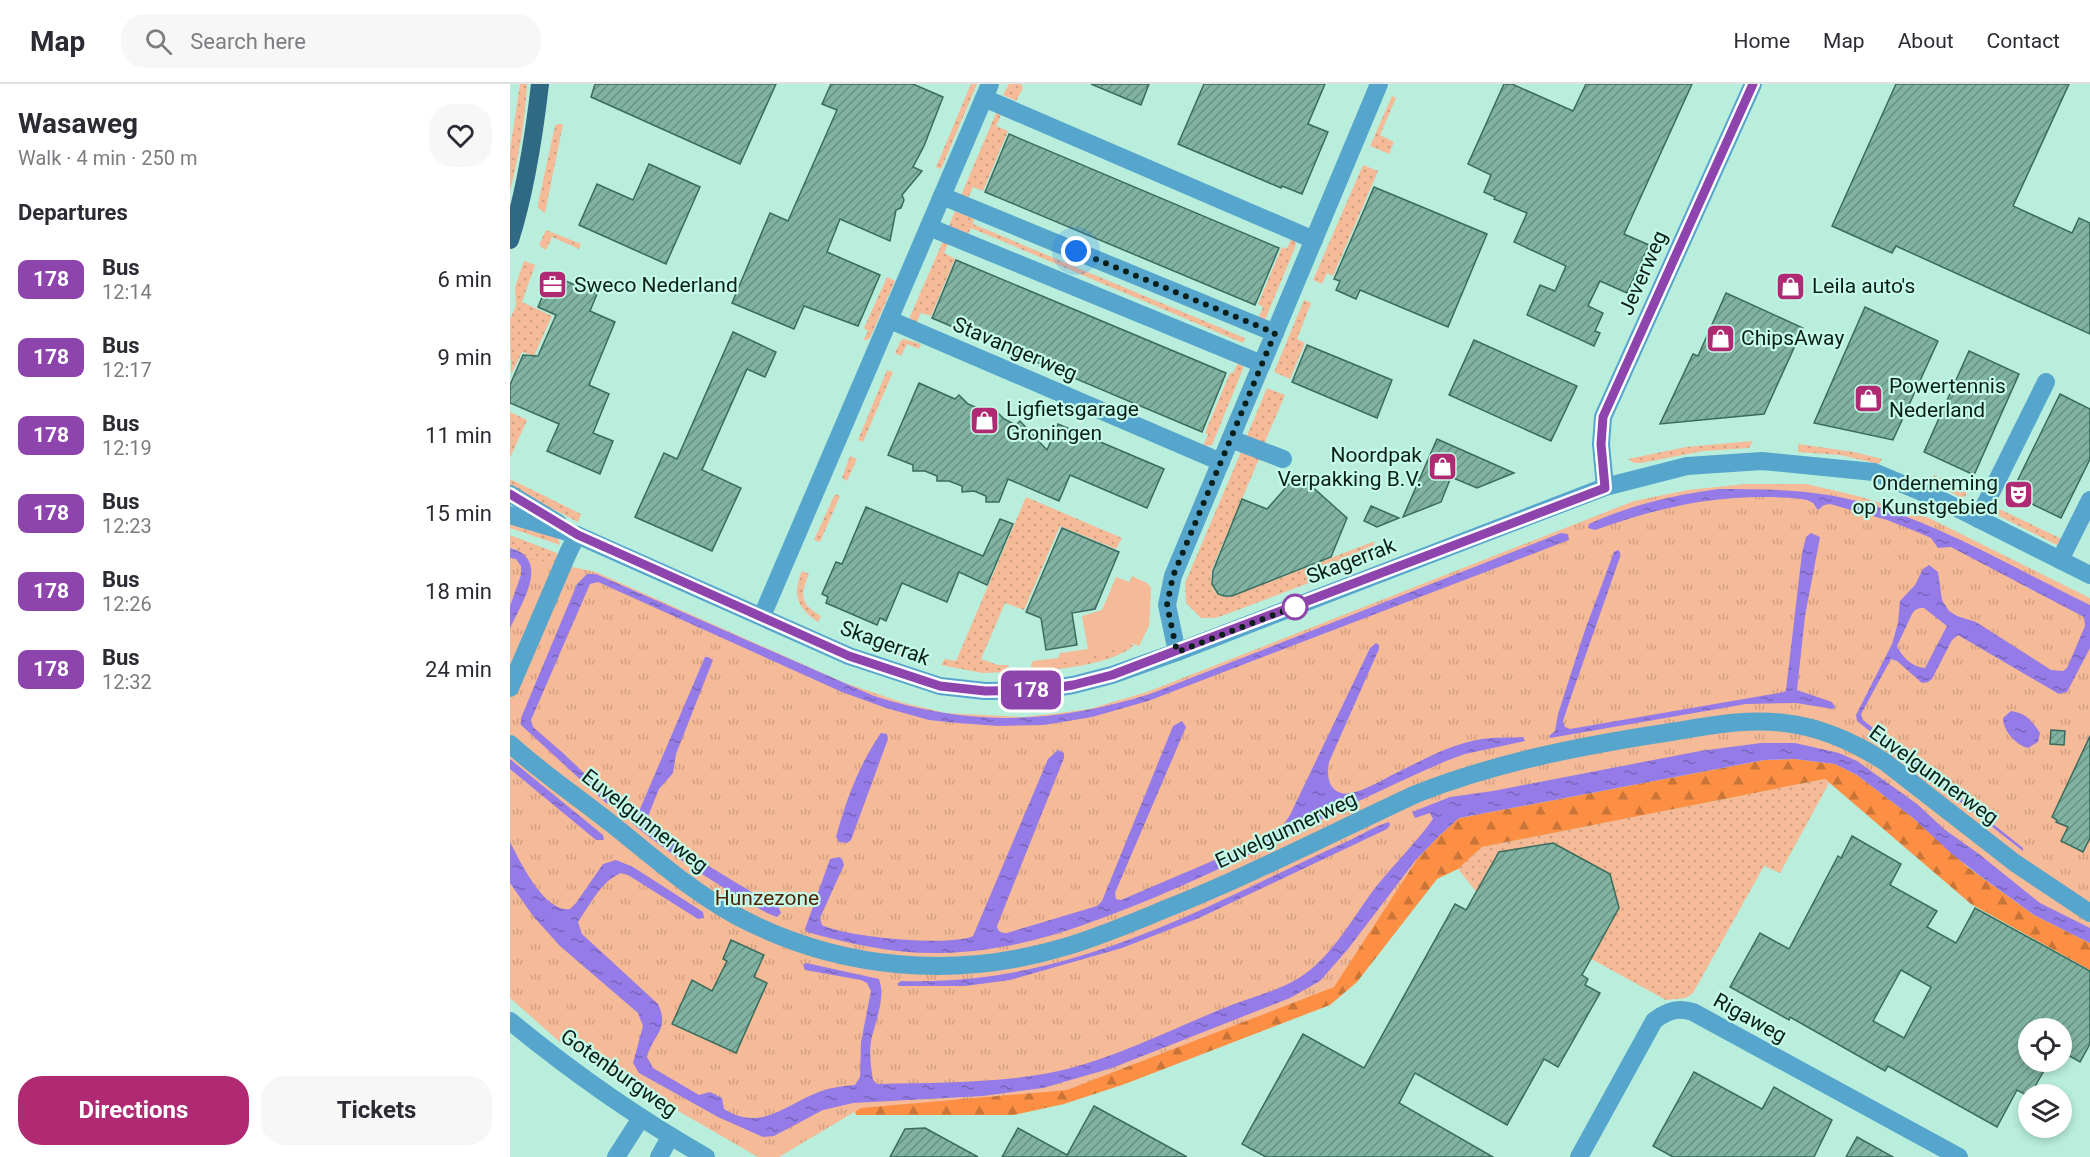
<!DOCTYPE html>
<meta charset="utf-8">
<style>
body{margin:0;font-family:Roboto,sans-serif;background:#f7f7f7;color:#2b2b33;height:100vh;display:flex;flex-direction:column;font-size:22px;white-space:nowrap}
*{box-sizing:border-box;margin:0}
p{font-size:20px;color:#7c7c81}
.icon{flex:none;width:33px;height:33px;fill:none;stroke:currentColor;stroke-width:2;stroke-linecap:round;stroke-linejoin:round}
.map{position:relative;flex:1;overflow:hidden}
.drawer{display:flex;flex-direction:column;background:#fff;width:510px}
.drawer>*{flex:none}
.badge{padding:0 12px;border-radius:9px;font-size:21px;line-height:39px}
.buttons{position:absolute;left:1508px;top:934px;display:grid;gap:12px}
.buttons a{display:grid;place-items:center;width:54px;height:54px;border-radius:50%;background:#fff;box-shadow:0 3px 9px #0003;font-size:30px}
.you{position:absolute;width:30px;height:30px;margin:-15px;border:4px solid #fff;border-radius:50%;background:#1a73e8;box-shadow:0 0 0 9px #1a73e833}
.map>.badge{position:absolute;translate:-50% -50%;box-shadow:0 0 0 3px #fff}
h2{padding:0 18px;font-size:22px;line-height:54px}
.round{display:grid;place-items:center;flex:none;width:63px;height:63px;border-radius:24px;background:#f7f7f7}
.head{display:flex;align-items:center;justify-content:space-between;height:102px;padding:0 18px}
h1{font-size:28px;font-weight:700;line-height:45px}
.action{display:flex;gap:12px;margin-top:auto;padding:12px 18px}
.action a{flex:1;height:69px;border-radius:24px;background:#af2a72;color:#fff;font-size:24px;font-weight:700;line-height:69px;text-align:center}
.action a+a{background:#f7f7f7;color:#2b2b33}
ul{padding:0;list-style:none}
li{display:flex;align-items:center;gap:18px;height:78px;padding:0 18px}
li div{flex:1}
li b{display:block;font-size:22px}
li em{font-style:normal}
li .badge{min-width:66px;font-weight:700;text-align:center}
header{display:flex;align-items:center;gap:36px;box-sizing:border-box;height:84px;padding:0 30px;background:#fff;border-bottom:2px solid #e1e1e2}
header strong{font-size:28px}
nav{display:flex;gap:33px;margin-inline-start:auto;font-size:21px}
.search{width:420px;height:54px;background:#f7f7f7;display:flex;align-items:center;gap:15px;box-sizing:border-box;padding:0 21px;border-radius:24px;color:#7c7c81;font-size:22px}
main{display:flex;flex:1;min-height:0}
.map>svg:first-child{display:block}
.grass{fill:url(#grass-dots)}
.forest{fill:url(#forest-firs)}
.park{fill:url(#park-tufts)}
.garden{fill:#f5ba97}
.water{fill:url(#water-ripples);fill-rule:evenodd}
.building{fill:url(#building-hatch);stroke:#3a6c5d;stroke-width:1.5;fill-rule:evenodd}
.lines{fill:none;stroke-linecap:round;stroke-linejoin:round}
.minor{stroke:#55a5cd;stroke-width:18}
.major{stroke:#306984;stroke-width:18}
.line-casing{stroke:#fff;stroke-width:14}
.line{stroke:#8e44ad;stroke-width:9}
.walk{stroke:#0a1f19;stroke-width:6;stroke-dasharray:0 10.8}
.stop-dot{fill:#fff;stroke:#8e44ad;stroke-width:3}
.labels{text-anchor:middle;stroke-width:4.5;stroke-linejoin:round;paint-order:stroke}
.street-label{font-size:21px;fill:#0a1f19;stroke:#c6fbe9}
.poi-label{font-size:21px;fill:#0a1f19;stroke:#c6fbe9;text-anchor:start}
.park-label{font-size:21px;fill:#4e2405;stroke:#c6fbe9}
</style>
<header>
<strong>Map</strong>
<div class="search"><svg class="icon" aria-label="search" viewBox="0 0 24 24"><circle cx="10" cy="10" r="6"/><path d="M15 15l6 6"/></svg>Search here</div>
<nav><a>Home</a><a>Map</a><a>About</a><a>Contact</a></nav>
</header>
<main>
<section class="drawer">
<div class="head"><div><h1>Wasaweg</h1><p>Walk · 4 min · 250 m</p></div><a class="round"><svg class="icon" aria-label="heart" viewBox="0 0 24 24"><path d="M12 20l-8-8c-3-5 5-10 8-4 3-6 11-1 8 4z"/></svg></a></div>
<h2>Departures</h2>
<ul>
<li><span class="badge" style="background:#8e44ad;color:#fff">178</span><div><b>Bus</b><p>12:14</p></div><em>6 min</em></li>
<li><span class="badge" style="background:#8e44ad;color:#fff">178</span><div><b>Bus</b><p>12:17</p></div><em>9 min</em></li>
<li><span class="badge" style="background:#8e44ad;color:#fff">178</span><div><b>Bus</b><p>12:19</p></div><em>11 min</em></li>
<li><span class="badge" style="background:#8e44ad;color:#fff">178</span><div><b>Bus</b><p>12:23</p></div><em>15 min</em></li>
<li><span class="badge" style="background:#8e44ad;color:#fff">178</span><div><b>Bus</b><p>12:26</p></div><em>18 min</em></li>
<li><span class="badge" style="background:#8e44ad;color:#fff">178</span><div><b>Bus</b><p>12:32</p></div><em>24 min</em></li>
</ul>
<div class="action"><a>Directions</a><a>Tickets</a></div>
</section>
<div class="map">
<svg width="1580" height="1073" viewBox="0 0 1580 1073">
<defs>
<pattern id="grass-dots" width="8" height="8" patternUnits="userSpaceOnUse" patternTransform="scale(1.5)"><rect width="8" height="8" fill="#f5ba97"/><path d="M2 2h.1M6 6h.1" fill="none" stroke="#d19f82" stroke-width="1.8" stroke-linecap="round"/></pattern>
<pattern id="forest-firs" width="22" height="20" patternUnits="userSpaceOnUse" patternTransform="scale(1.5)"><rect width="22" height="20" fill="#fc8f44"/><path d="M5 1l3.5 6h-7zM16 11l3.5 6h-7z" fill="#ca7438"/></pattern>
<pattern id="park-tufts" width="24" height="20" patternUnits="userSpaceOnUse" patternTransform="scale(1.5)"><rect width="24" height="20" fill="#f5ba97"/><path d="M3 7l-1-3M5 7V3M7 7l1-3M15 17l-1-3M17 17v-4M19 17l1-3" fill="none" stroke="#d19f82"/></pattern>
<pattern id="water-ripples" width="26" height="14" patternUnits="userSpaceOnUse" patternTransform="scale(1.5)"><rect width="26" height="14" fill="#957be8"/><path d="M2 4q2-2 4 0t4 0M15 11q2-2 4 0t4 0" fill="none" stroke="#7864bb"/></pattern>
<pattern id="building-hatch" width="6" height="6" patternUnits="userSpaceOnUse" patternTransform="scale(1.5)"><rect width="6" height="6" fill="#80b3a2"/><path d="M-1 1l2-2M0 6l6-6M5 7l2-2" fill="none" stroke="#679183"/></pattern>
</defs>
<rect width="100%" height="100%" fill="#b9eedc"/>
<g class="grass">
<path d="M10,0H17C15,36 9,72 0,107V67Z"/>
<path d="M461,0H467L431,85L426,83Z"/>
<path d="M499,0H511L513,4L506,17L493,11Z"/>
<path d="M882,12L886,14L870,51L884,58L879,70L860,62Z"/>
<path d="M486,29L491,31L486,42L498,47L473,107L463,103L457,116L450,114Z"/>
<path d="M48,40H53L35,129L28,124V120L45,42Z"/>
<path d="M853,81L868,87L823,192L817,189L812,200L803,196Z"/>
<path d="M445,127L464,135L463,140L735,254L733,259L461,144L458,150L439,142Z"/>
<path d="M36,146L71,160L69,165L42,153L36,166L29,161Z"/>
<path d="M781,155L785,157L786,161L755,236L748,235L753,223L748,220L772,163L777,165Z"/>
<path d="M433,157L439,158L434,169L445,175L421,232L411,229L405,241L399,235Z"/>
<path d="M14,177L25,181L12,218L42,232L24,272L12,268L1,291L0,236L6,221L5,203Z"/>
<path d="M377,193L385,197L360,254L353,257L358,247L354,244Z"/>
<path d="M794,216L801,219L787,255L795,259L780,295L764,288Z"/>
<path d="M394,255L411,260L409,265L397,260L391,272L385,269L391,256Z"/>
<path d="M728,279L733,282V285L702,361L693,362L698,350L695,349L720,289H723Z"/>
<path d="M377,286L383,288L353,358L348,356Z"/>
<path d="M757,304L775,311L754,360L736,354Z"/>
<path d="M0,328L17,336L0,374Z"/>
<path d="M1243,357L1239,364L1193,367L1131,379H1124L1118,375L1176,363Z"/>
<path d="M1288,360L1344,368L1372,375L1369,380L1330,371L1288,368Z"/>
<path d="M731,368L749,375L702,485C699,501 703,516 722,512L865,457L857,477L717,530L705,534H691L676,519L675,499Z"/>
<path d="M340,372L347,375L337,397L332,394Z"/>
<path d="M1424,391L1457,409L1455,412L1452,414L1424,400L1422,396Z"/>
<path d="M0,395L71,430L68,438L0,403Z"/>
<path d="M325,410L330,412L310,458L304,456Z"/>
<path d="M516,413L612,454L606,465L550,442L514,526L495,519L471,575L488,581H498L500,586L497,588L472,589L431,581L435,575L446,577Z"/>
<path d="M1483,422L1552,455L1547,461L1485,430L1483,427Z"/>
<path d="M0,435L48,454L50,461L0,444Z"/>
<path d="M0,451L47,469L48,471L0,584L7,466L0,464Z"/>
<path d="M292,487L299,490C290,511 290,520 311,532L308,538C287,524 282,510 292,487Z"/>
<path d="M617,559L624,562C595,582 555,584 521,588V582C554,578 587,574 617,559Z"/>
<path d="M389,565L414,574L411,579L385,571Z"/>
<path d="M1315,695L1319,699L1270,789L1254,782L1183,909L1176,914L1156,916L972,815L948,785L972,763Z"/>
</g>
<path class="forest" d="M1285,675L1325,680L1347,691L1402,733L1459,784L1524,831L1580,859V886L1461,820L1315,695L972,763L948,785L927,795L847,898L820,921L615,1000L554,1020L504,1031H346L343,1019L905,777L929,752L949,734L1254,676Z"/>
<path class="park" d="M1235,400H1296L1348,412L1419,434L1580,514V857L1418,743L1338,682L1262,671L946,731L923,751L824,903L557,1006L351,1024L269,1073H248L52,960L0,914V470L86,488L335,599L394,619L436,629L513,633L543,630L579,625L637,608L1124,417L1178,406Z"/>
<path class="garden" d="M622,492L637,499L641,504L639,542L629,562C620,558 613,562 601,567C576,577 547,579 521,582L523,577L548,574L550,569L578,565L572,532L592,526L606,493L619,498Z"/>
<g class="water">
<path d="M1209,405C1246,405 1282,405 1318,411C1408,425 1498,482 1580,521V564L1557,608L1549,610L1448,551L1442,556L1422,595L1418,598L1412,599L1387,577L1381,575L1351,630L1353,636L1513,764V767L1347,637L1346,631L1382,560L1388,539L1390,517L1405,501L1413,485L1419,481L1428,488L1432,516L1439,527L1447,532L1466,538L1541,586L1553,587L1557,584L1575,542L1574,533L1441,463L1428,464L1421,454L1405,447L1377,436L1320,420L1314,421L1308,426C1306,424 1305,421 1303,419C1295,412 1267,414 1257,413C1196,412 1142,426 1085,446L1078,444L1079,440C1121,421 1163,411 1209,405ZM1410,524H1414L1437,542L1415,584C1402,583 1392,573 1387,562L1402,530L1405,526Z"/>
<path d="M1051,449L1058,450L1059,456L638,617L582,633L534,641L489,642L447,639L419,636L376,624L332,608L88,498L80,500L21,636L23,643L53,669L100,714L103,719L101,721L96,719L11,641V634L67,500L77,490H86L364,612C462,643 542,640 640,610Z"/>
<path d="M1301,449L1310,453L1295,532L1287,606L1322,618L1325,623L1323,625L1286,619L1236,620L1040,654L1039,652L1045,647L1048,630L1075,546L1104,468L1108,466L1110,468V473L1061,613L1053,637L1055,643L1060,645L1274,608L1276,606L1292,469L1296,453Z"/>
<path d="M0,464C42,475 11,520 0,545V522L11,491V482L6,475L0,474Z"/>
<path d="M866,559L869,561V565L819,678C817,689 817,705 831,709C843,713 871,697 882,691C911,677 940,660 972,655C984,653 1000,654 1013,653L1015,657L955,670L936,677C838,719 746,771 648,812C575,842 511,867 431,869C385,870 340,860 297,848L295,845L320,775L329,773L332,775L334,781L310,834L312,841C334,853 441,863 463,852L538,675L548,666L554,669V674L487,842C488,848 491,849 497,849L587,822L592,817L663,642L672,637L676,643L605,809L606,815L611,816L700,778L762,748L774,740L780,731L860,564Z"/>
<path d="M195,573H198L203,576L166,670L163,689L149,705L137,735C142,750 247,812 268,822L271,829L267,833C244,826 129,751 117,733V731L125,729L130,725Z"/>
<path d="M1501,627C1516,629 1522,637 1530,649L1528,658L1518,664C1506,661 1493,647 1493,634Z"/>
<path d="M371,649L377,650L378,655L341,756L337,759L329,758L326,753C336,716 349,681 371,649Z"/>
<path d="M1251,659H1285L1329,669L1347,677L1407,720L1434,745L1469,770L1530,819L1580,844V859L1524,831L1469,791L1442,770L1402,733L1347,691L1325,680L1285,675L1254,676L949,734L929,752L905,777L838,865L810,897L780,914L602,984L533,1004L473,1012L343,1019L313,1026L264,1052L253,1053L208,1033L129,989L123,979L133,942L128,929L50,862L23,832L0,799V758C10,777 34,829 60,825L66,819L93,780L106,776L123,783L193,828L194,834L188,835L118,791L111,789C91,797 80,821 68,838L72,850L148,920C160,945 143,951 137,973L143,984L189,1011L200,1008L212,1014L214,1025C250,1047 271,1024 304,1010C317,1004 331,1002 345,1001L350,993L351,958L361,907L357,899L351,896L295,886L293,881L296,879L369,895C376,915 365,938 361,957C359,970 361,984 363,996L367,1000C432,998 499,1000 561,984C612,970 661,946 709,926C740,913 774,907 800,886C827,864 844,832 865,804C883,781 906,759 923,735L920,729L905,734L902,728L940,713L983,707L1190,667Z"/>
<path d="M0,675L93,751L94,756H86L0,685Z"/>
<path d="M879,738L880,741L877,745L689,834L612,864L500,896L455,902H389L387,900L391,897C525,902 641,851 759,794C785,782 811,769 838,757C851,751 865,742 879,738Z"/>
</g>
<g class="building">
<path d="M85,0H266L230,80L81,13Z"/>
<path d="M321,0H403L433,13L414,62L403,83L412,87L392,111L394,116L391,124L386,126L380,157L330,135L317,168L370,191L348,242L294,222L284,245L222,219L260,129L278,137L327,26L312,20Z"/>
<path d="M581,0H639L631,21Z"/>
<path d="M694,0H815L798,40L818,48L792,110L772,102L771,104L668,60Z"/>
<path d="M994,0H1002L1063,27L1076,0H1182L1114,150L1139,161L1117,209L1090,197L1078,222L1093,229L1085,247L1090,249L1084,262L1017,231L1030,201L1045,207L1056,182L1004,158L1017,129L984,115L985,113L974,108L981,91L958,80Z"/>
<path d="M1386,0H1559L1503,122L1562,149L1569,134L1580,139V250L1386,162L1382,169L1322,142Z"/>
<path d="M499,50L769,164L745,221L475,108Z"/>
<path d="M139,80L190,103L156,180L69,141L87,100L123,116Z"/>
<path d="M864,103L977,150L938,243L850,206L846,215L826,206L830,197L824,195Z"/>
<path d="M446,176L716,289L692,348L422,234Z"/>
<path d="M41,191L87,210L80,227L105,238L79,301L99,310L83,349L103,357L90,390L37,367L49,340L0,319V301L13,271L28,272L46,231L28,223Z"/>
<path d="M1216,209L1293,244L1254,330L1150,340L1183,270L1188,272Z"/>
<path d="M1355,223L1428,257L1383,356L1304,339Z"/>
<path d="M223,248L266,268L255,293L237,285L192,386L231,404L202,467L125,433L154,369L167,375Z"/>
<path d="M964,256L1067,302L1041,357L939,311Z"/>
<path d="M797,261L882,296L867,334L782,298Z"/>
<path d="M1459,267L1509,290L1464,391L1414,368Z"/>
<path d="M409,299L445,315L449,311L458,320L482,330L486,327L494,335L506,341L510,337L537,366L548,340L654,385L637,424L560,391L549,417L498,395L489,418H476V412L464,407L452,408V402L439,397H427V392L415,387H403V381L378,371Z"/>
<path d="M1550,310L1580,325V375L1551,434L1501,410Z"/>
<path d="M927,355L1004,389L967,404L941,393L931,418L893,433Z"/>
<path d="M788,390L837,434L821,473L722,512H714L708,510L702,500L703,487L732,415L757,425Z"/>
<path d="M861,422L889,434L867,443L854,437Z"/>
<path d="M356,423L473,472L490,435L503,440L477,501L449,488L437,518L392,499L376,537L370,534L367,541L316,519L318,513L312,510L326,478L332,480Z"/>
<path d="M552,444L609,468L585,525L562,529L567,561L536,566L531,534L516,528Z"/>
<path d="M1541,646L1555,647L1554,661L1540,660Z"/>
<path d="M1580,652V754L1573,768L1551,757L1558,743L1546,738L1547,736L1542,733Z"/>
<path d="M1342,752L1391,780L1380,801L1427,827L1417,843L1446,859L1465,824L1580,887V960L1570,978L1551,967V945H1518V978H1539L1520,1011L1518,1012L1507,1006L1487,1043L1378,982L1375,987L1280,933L1279,936L1220,903L1250,849L1279,865L1328,772L1331,774ZM1391,886L1421,903L1394,954L1363,937Z"/>
<path d="M1043,759L1100,790L1109,824L1072,891L1078,895L1075,901L1090,909L1048,983L1034,975L997,1041L905,989L889,1019L983,1073H756L732,1060L793,950L854,984L945,820L956,826L989,768Z"/>
<path d="M221,856L254,871L244,893L257,899L226,969L162,940L182,896L202,907L217,877L213,875Z"/>
<path d="M1184,988L1252,1025L1264,1003L1322,1036L1304,1073H1163L1143,1062Z"/>
<path d="M584,1022L677,1073H492L508,1044L557,1071Z"/>
<path d="M415,1044L468,1073H380L395,1045Z"/>
<path d="M1347,1053L1383,1073H1336Z"/>
</g>
<g class="lines">
<g class="minor">
<path d="M474,14L804,156"/>
<path d="M432,112L765,249"/>
<path d="M419,143L752,280"/>
<path d="M380,236L711,378"/>
<path d="M721,355L773,375"/>
<path d="M1095,403L1091,360L1093,333L1243,0"/>
<path d="M0,410L48,439"/>
<path d="M0,431L67,451L339,572L430,602L475,607L531,606L563,601L602,591L667,568L1095,403L1177,382L1252,377L1364,388L1433,417L1580,491"/>
<path d="M1468,435L1536,298"/>
<path d="M1550,476L1580,416"/>
<path d="M252,532L480,0"/>
<path d="M667,568L657,521L663,492L869,0"/>
<path d="M0,604L58,469L67,451"/>
<path d="M0,660C32,689 69,714 103,741C142,772 181,807 225,831C329,887 447,896 558,862C591,852 622,839 653,826C739,792 822,749 906,710C987,678 1075,661 1161,648C1199,642 1236,634 1274,639C1311,643 1344,658 1375,678L1505,779L1580,829"/>
<path d="M0,937C62,988 126,1033 196,1073"/>
<path d="M106,1073L131,1034"/>
<path d="M149,1073L160,1053"/>
<path d="M1069,1073L1144,937C1156,927 1168,923 1183,928L1449,1073"/>
</g>
<path class="major" d="M0,156C16,106 24,52 30,0"/>
</g>
<g class="lines">
<defs>
<path id="line" d="M0,410L68,451L339,572L430,602L475,607L531,606L563,601L602,591L1095,404L1091,360L1093,333L1243,0"/>
</defs>
<use href="#line" class="line-casing"/>
<use href="#line" class="line"/>
<path class="walk" d="M566,167L765,249L663,492L657,521L667,568L792,520L785,523"/>
</g>
<defs>
<symbol id="office-square" viewBox="-11 -11 22 22"><rect x="-9" y="-9" width="18" height="18" rx="4" fill="#af2a72" stroke="#c6fbe9"/><path d="M-6-3h4V-5.5h4V-3h4V5H-6ZM-1-4.5V-3h2v-1.5ZM-6 0V1H6V0Z" fill="#fff"/></symbol>
<symbol id="shop-square" viewBox="-11 -11 22 22"><rect x="-9" y="-9" width="18" height="18" rx="4" fill="#af2a72" stroke="#c6fbe9"/><path d="M-5-2.5h2.3a2.7 3.5 0 0 1 5.4 0H5L5.5 6h-11ZM-1.5-2.5h3a1.5 2.3 0 0 0-3 0Z" fill="#fff"/></symbol>
<symbol id="theatre-square" viewBox="-11 -11 22 22"><rect x="-9" y="-9" width="18" height="18" rx="4" fill="#af2a72" stroke="#c6fbe9"/><path d="M-5-5.5Q0-4 5-5.5V0Q5 5 0 6Q-5 5-5 0ZM-3.3-2.5H-1v1.5H-3.3ZM1-2.5H3.3v1.5H1ZM-2.8 1Q0 5.5 2.8 1Z" fill="#fff"/></symbol>
</defs>
<g fill-rule="evenodd">
<use href="#office-square" x="26" y="184" width="33" height="33"/>
<use href="#shop-square" x="1264" y="186" width="33" height="33"/>
<use href="#shop-square" x="1194" y="238" width="33" height="33"/>
<use href="#shop-square" x="1342" y="298" width="33" height="33"/>
<use href="#shop-square" x="458" y="320" width="33" height="33"/>
<use href="#shop-square" x="916" y="366" width="33" height="33"/>
<use href="#theatre-square" x="1492" y="394" width="33" height="33"/>
</g>
<circle class="stop-dot" cx="785" cy="523" r="12"/>
<g class="labels">
<g class="street-label">
<text transform="translate(1133 189) rotate(-66)" y="7">Jeverweg</text>
<text transform="translate(505 265) rotate(23)" y="7">Stavangerweg</text>
<text transform="translate(841 477) rotate(-21)" y="7">Skagerrak</text>
<text transform="translate(375 559) rotate(20)" y="7">Skagerrak</text>
<text transform="translate(1424 691) rotate(36)" y="7">Euvelgunnerweg</text>
<text transform="translate(135 737) rotate(38)" y="7">Euvelgunnerweg</text>
<text transform="translate(776 746) rotate(-25)" y="7">Euvelgunnerweg</text>
<text transform="translate(1240 934) rotate(29)" y="7">Rigaweg</text>
<text transform="translate(109 989) rotate(35)" y="7">Gotenburgweg</text>
</g>
<g class="poi-label">
<text x="64" y="208">Sweco Nederland</text>
<text x="1302" y="209">Leila auto's</text>
<text x="1231" y="261">ChipsAway</text>
<text x="1379" y="309">Powertennis<tspan x="1379" dy="24">Nederland</tspan></text>
<text x="496" y="332">Ligfietsgarage<tspan x="496" dy="24">Groningen</tspan></text>
<text x="912" y="378" text-anchor="end">Noordpak<tspan x="912" dy="24">Verpakking B.V.</tspan></text>
<text x="1488" y="406" text-anchor="end">Onderneming<tspan x="1488" dy="24">op Kunstgebied</tspan></text>
</g>
<g class="park-label">
<text x="257" y="821">Hunzezone</text>
</g>
</g>
</svg>
<div class="buttons">
<a><svg class="icon" aria-label="locate" viewBox="0 0 24 24"><circle cx="12" cy="12" r="6"/><path d="M12 2v4M12 18v4M2 12h4M18 12h4"/></svg></a>
<a><svg class="icon" aria-label="layers" viewBox="0 0 24 24"><path d="M12 4l9 5-9 5-9-5zM3 14l9 5 9-5"/></svg></a>
</div>
<div class="you" style="left:566px;top:167px"></div>
<b class="badge" style="left:521px;top:606px;background:#8e44ad;color:#fff">178</b>
</div>
</main>
